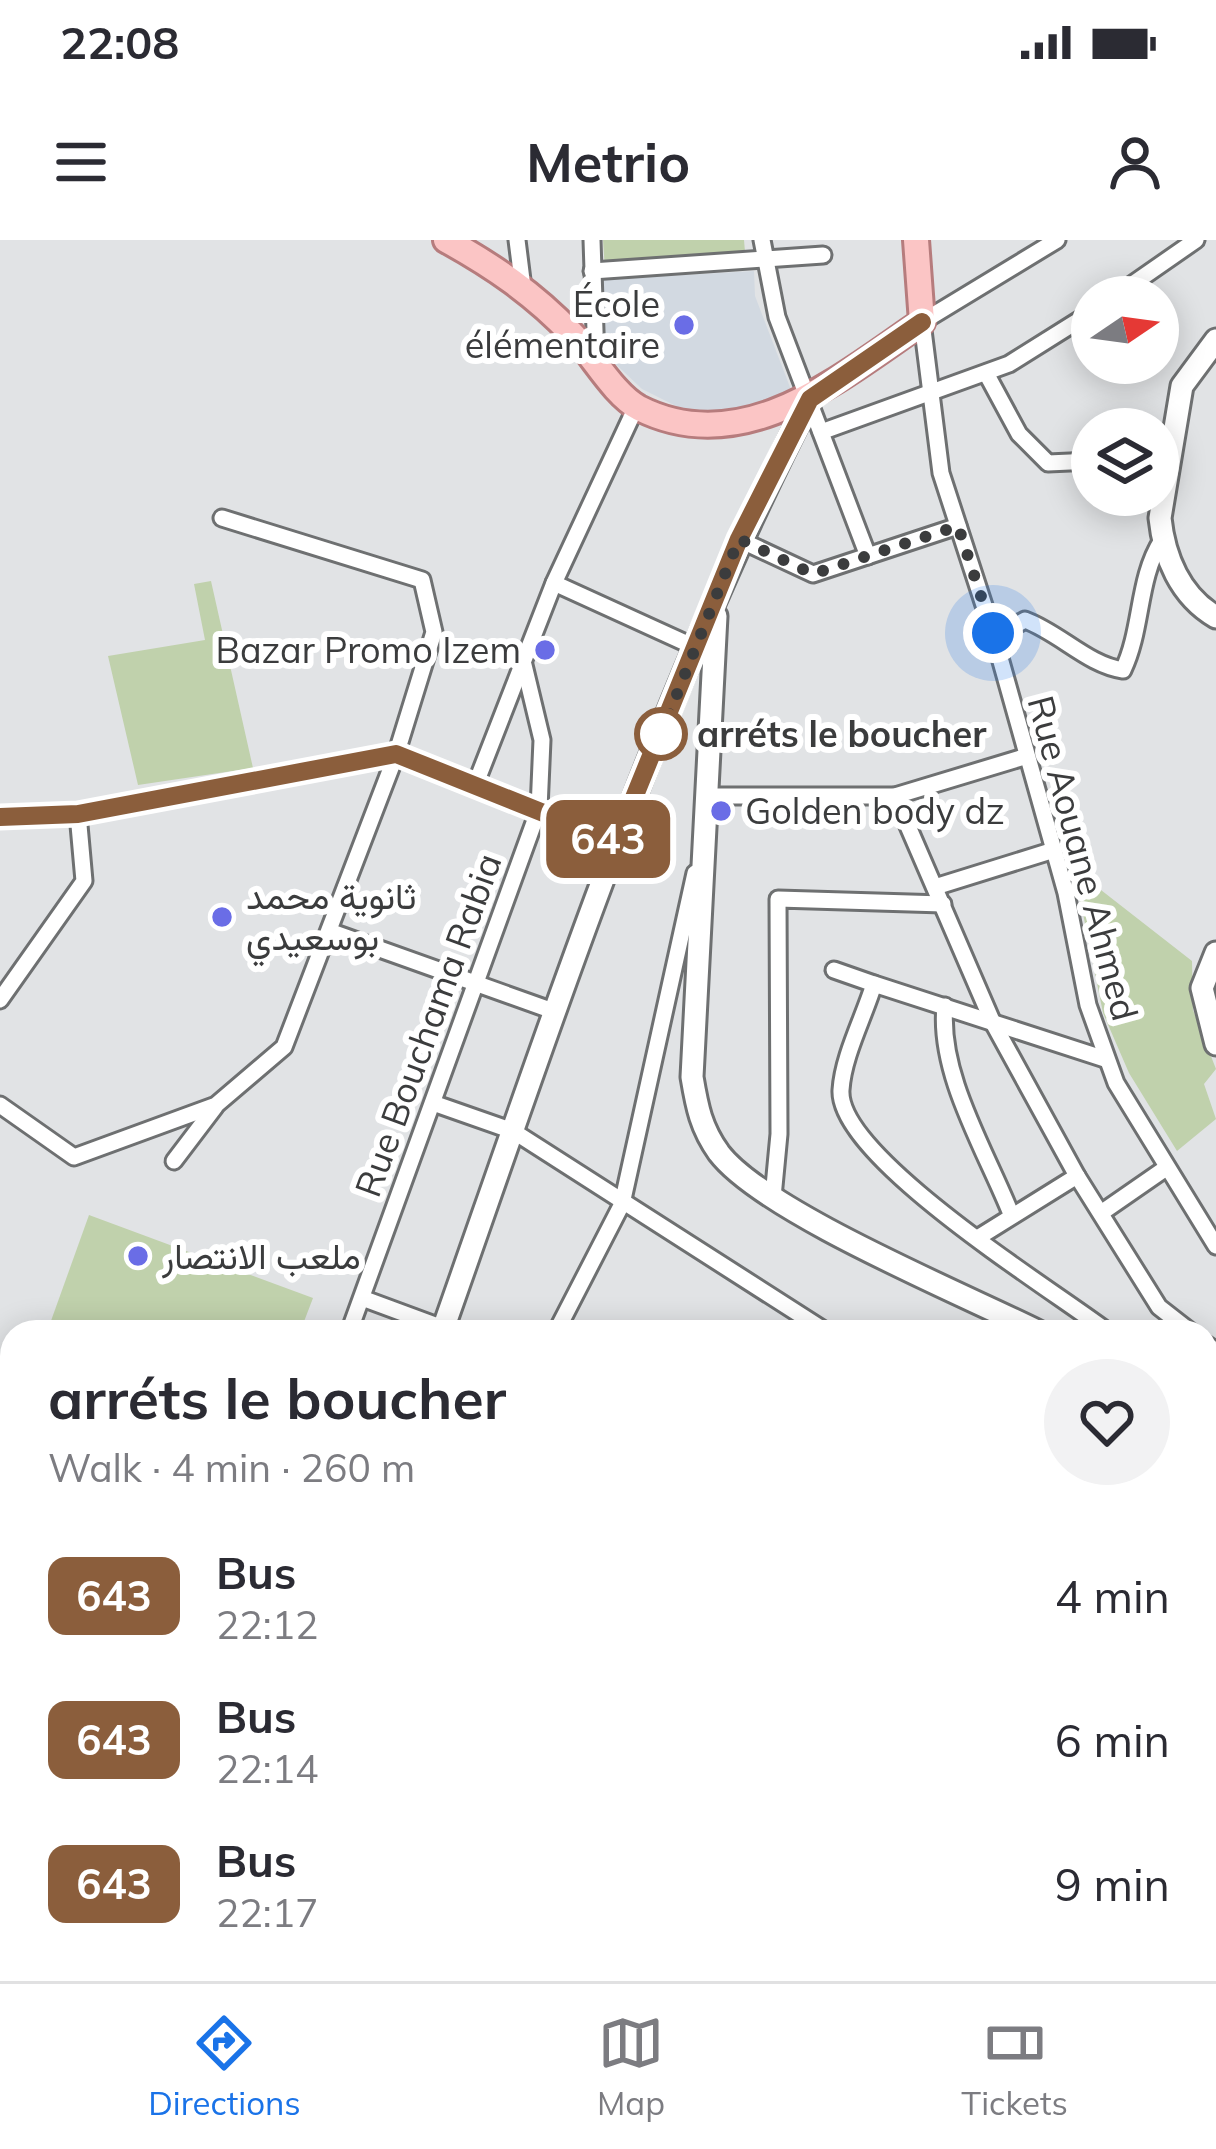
<!DOCTYPE html>
<meta charset="utf-8">
<style>
body{margin:0;font-family:Mulish,Vazirmatn,sans-serif;background:#f2f2f3;color:#2b2b33;height:100vh;display:flex;flex-direction:column;font-size:45px;white-space:nowrap}
*{box-sizing:border-box;margin:0}
p{font-size:39px;color:#7c7c81}
.icon{flex:none;width:66px;height:66px;fill:none;stroke:currentColor;stroke-width:2;stroke-linecap:round;stroke-linejoin:round}
.map{position:relative;flex:1;overflow:hidden}
.drawer{position:absolute;left:0px;top:1080px;width:1218px;height:663px;display:flex;flex-direction:column;background:#fff;border-radius:36px 36px 0 0;box-shadow:0 6px 30px #0003}
.drawer>*{flex:none}
.badge{padding:0 24px;border-radius:18px;font-size:42px;line-height:78px}
.needle{width:78px;rotate:77deg}
.buttons{position:absolute;left:1071px;top:36px;display:grid;gap:24px}
.buttons a{display:grid;place-items:center;width:108px;height:108px;border-radius:50%;background:#fff;box-shadow:0 6px 30px #0003;font-size:60px}
.you{position:absolute;width:60px;height:60px;margin:-30px;border:9px solid #fff;border-radius:50%;background:#1a73e8;box-shadow:0 0 0 18px #1a73e833}
.map>.badge{position:absolute;translate:-50% -50%;box-shadow:0 0 0 6px #fff}
.round{display:grid;place-items:center;flex:none;width:126px;height:126px;border-radius:63px;background:#f2f2f3}
.headline{display:flex;align-items:center;justify-content:space-between;height:204px;padding:0 48px}
h1{font-size:57px;font-weight:700;line-height:90px}
ul{padding:0;list-style:none}
li{display:flex;align-items:center;gap:36px;height:144px;padding:0 48px}
li div{flex:1}
li b{display:block;font-size:45px}
li em{font-style:normal}
li .badge{min-width:132px;font-weight:700;text-align:center}
.status{display:flex;justify-content:space-between;align-items:center;height:84px;padding:0 60px;background:#fff;direction:ltr}
.status svg{height:33px;fill:currentColor}
header{display:flex;justify-content:space-between;align-items:center;height:156px;padding:0 48px;background:#fff;font-size:54px;font-weight:700}
.tab-bar{display:flex;justify-content:space-around;align-items:center;height:168px;border-top:3px solid #e1e1e2;background:#fff;font-size:33px;color:#7c7c81}
.tab-bar a{display:grid;justify-items:center;gap:6px}
.tab-bar .current{color:#1a73e8}
.map>svg:first-child{display:block}
.built{fill:#d2d9e1}
.green{fill:#c0d1ac}
.lines{fill:none;stroke-linecap:round;stroke-linejoin:round}
.street-casing{stroke:#6e7071;stroke-width:21}
.secondary-casing{stroke:#6e7071;stroke-width:27}
.primary-casing{stroke:#b67c7d;stroke-width:30}
.street{stroke:#fff;stroke-width:15}
.secondary{stroke:#fff;stroke-width:21}
.primary{stroke:#fbc5c5;stroke-width:24}
.line-casing{stroke:#fff;stroke-width:27}
.line{stroke:#8b5e3c;stroke-width:18}
.walk{stroke:#3b3c3d;stroke-width:12;stroke-dasharray:0 21.6}
.poi-dot{fill:#6a6de6;stroke:#fff;stroke-width:4.5}
.stop-dot{fill:#fff;stroke:#8b5e3c;stroke-width:6}
.labels{text-anchor:middle;stroke-width:12;stroke-linejoin:round;paint-order:stroke}
.poi-label{font-size:36px;fill:#3b3c3d;stroke:#fff;text-anchor:start}
.stop-label{font-size:36px;font-weight:bold;fill:#3b3c3d;stroke:#fff;text-anchor:start}
.street-label{font-size:36px;fill:#3b3c3d;stroke:#fff}
</style>
<div class="status"><b>22:08</b><svg viewBox="0 0 49 12"><path d="M0 12V9h3v3zM5 12V6h3v6zM10 12V3h3v9zM15 12V0h3v12zM26 1h20v11H26zM47 4h2v5h-2z"/></svg></div>
<header><svg class="icon" aria-label="menu" viewBox="0 0 24 24"><path d="M4 6h16M4 12h16M4 18h16"/></svg>Metrio<svg class="icon" aria-label="person" viewBox="0 0 24 24"><circle cx="12" cy="8" r="4"/><path d="M4 21q1-7 8-7t8 7"/></svg></header>
<div class="map">
<svg width="1216" height="1741" viewBox="0 0 1216 1741">
<rect width="100%" height="100%" fill="#e1e3e5"/>
<g class="built">
<path d="M754,31L755,56L793,155L739,171L690,173L642,149L604,113L598,40Z"/>
<path d="M562,1731H827L832,1741H553Z"/>
</g>
<g class="green">
<path d="M603,0H744L746,24L605,30Z"/>
<path d="M211,341L253,528L138,545L108,416L205,400L194,344Z"/>
<path d="M1074,629L1192,721L1193,770L1216,829L1204,844L1216,879L1177,911L1129,833L1103,773Z"/>
<path d="M89,975L313,1058L300,1092H47Z"/>
</g>
<g class="lines">
<defs>
<g id="street">
<path d="M517,0L523,48"/>
<path d="M592,0L596,121"/>
<path d="M762,0L777,77L868,316"/>
<path d="M1057,0L922,82L941,233L993,393L1066,653L1088,765L1116,843L1216,1006"/>
<path d="M592,31L823,15"/>
<path d="M1114,57L1196,0"/>
<path d="M986,133L1019,194L1048,223L1092,221"/>
<path d="M821,192L1009,124L1092,72"/>
<path d="M738,299L813,334L958,286"/>
<path d="M554,343L701,410"/>
<path d="M994,397L1025,380C1060,393 1088,425 1123,430C1143,388 1137,339 1162,300"/>
<path d="M476,543L554,343L636,167"/>
<path d="M707,556H895L1024,517"/>
<path d="M895,556L993,783L1077,936L1159,1067L1191,1092"/>
<path d="M0,577L78,574L396,515L616,603"/>
<path d="M935,647L1054,610"/>
<path d="M332,692L556,772"/>
<path d="M834,730L874,744"/>
<path d="M0,760L84,641L78,574"/>
<path d="M945,766C938,834 986,911 1011,974"/>
<path d="M1105,819L874,744C864,777 843,816 841,850C837,917 1053,1050 1108,1092"/>
<path d="M433,863L513,891L827,1092"/>
<path d="M0,865L74,917L216,865L284,807L396,515L434,392L422,340L222,278"/>
<path d="M174,921L215,867"/>
<path d="M773,957L779,894L778,659L943,664"/>
<path d="M1101,973L1166,928"/>
<path d="M979,997L1077,936"/>
<path d="M362,1058L454,1092"/>
<path d="M349,1092L539,569L542,500L524,425"/>
<path d="M556,1092L622,964L695,633"/>
<path d="M1206,1104L1216,1111"/>
<path d="M0,1250H12"/>
<path d="M0,1312L12,1308"/>
<path d="M1206,1324L1216,1330"/>
<path d="M1206,1357H1216"/>
<path d="M1206,1450L1216,1454"/>
<path d="M0,1560L12,1452"/>
<path d="M1206,1724L1211,1741"/>
<path d="M199,1731L205,1741"/>
<path d="M351,1731L354,1741"/>
</g>
<g id="secondary">
<path d="M1216,100L1182,146L1160,278C1164,317 1180,356 1216,377"/>
<path d="M716,376L692,837C697,867 701,888 719,913C764,972 965,1055 1039,1092"/>
<path d="M1216,713L1202,748L1216,804"/>
<path d="M442,1092C553,777 658,457 810,159"/>
<path d="M1206,1180L1216,1186"/>
<path d="M1206,1556L1216,1558"/>
<path d="M434,1731L437,1741"/>
<path d="M542,1741L543,1731"/>
</g>
<path id="primary" d="M446,0C493,26 534,54 571,93C592,114 613,154 639,168C743,221 841,137 922,82L916,0"/>
</defs>
<use href="#street" class="street-casing"/>
<use href="#secondary" class="secondary-casing"/>
<use href="#primary" class="primary-casing"/>
<use href="#street" class="street"/>
<use href="#secondary" class="secondary"/>
<use href="#primary" class="primary"/>
</g>
<g class="lines">
<defs>
<path id="line" d="M0,577L78,574L396,514L616,602L739,299L810,159L922,82"/>
</defs>
<use href="#line" class="line-casing"/>
<use href="#line" class="line"/>
<path class="walk" d="M661,494L739,299L813,334L958,286L993,393"/>
</g>
<g class="poi-dot">
<circle cx="684" cy="85" r="12"/>
<circle cx="545" cy="410" r="12"/>
<circle cx="721" cy="571" r="12"/>
<circle cx="222" cy="677" r="12"/>
<circle cx="138" cy="1016" r="12"/>
</g>
<circle class="stop-dot" cx="661" cy="494" r="24"/>
<g class="labels">
<g class="poi-label">
<text x="660" y="77" text-anchor="end">École<tspan x="660" dy="41">élémentaire</tspan></text>
<text x="521" y="423" text-anchor="end">Bazar Promo Izem</text>
<text x="745" y="584">Golden body dz</text>
<text x="246" y="669">ثانوية محمد<tspan x="246" dy="41">بوسعيدي</tspan></text>
<text x="162" y="1029">ملعب الانتصار</text>
</g>
<g class="stop-label">
<text x="697" y="507">arréts le boucher</text>
</g>
<g class="street-label">
<text transform="translate(1083 618) rotate(75)" y="13">Rue Aouane Ahmed</text>
<text transform="translate(428 785) rotate(-70)" y="13">Rue Bouchama Rabia</text>
</g>
</g>
</svg>
<div class="buttons">
<a><svg class="needle" viewBox="-14 -14 28 28"><path d="M0-13l5 13h-10z" fill="#e53935"/><path d="M0 13l5-13h-10z" fill="#7c7c81"/></svg></a>
<a><svg class="icon" aria-label="layers" viewBox="0 0 24 24"><path d="M12 4l9 5-9 5-9-5zM3 14l9 5 9-5"/></svg></a>
</div>
<div class="you" style="left:993px;top:393px"></div>
<b class="badge" style="left:608px;top:599px;background:#8b5e3c;color:#fff">643</b>
<section class="drawer">
<div class="headline"><div><h1>arréts le boucher</h1><p>Walk · 4 min · 260 m</p></div><a class="round"><svg class="icon" aria-label="heart" viewBox="0 0 24 24"><path d="M12 20l-8-8c-3-5 5-10 8-4 3-6 11-1 8 4z"/></svg></a></div>
<ul>
<li><span class="badge" style="background:#8b5e3c;color:#fff">643</span><div><b>Bus</b><p>22:12</p></div><em>4 min</em></li>
<li><span class="badge" style="background:#8b5e3c;color:#fff">643</span><div><b>Bus</b><p>22:14</p></div><em>6 min</em></li>
<li><span class="badge" style="background:#8b5e3c;color:#fff">643</span><div><b>Bus</b><p>22:17</p></div><em>9 min</em></li>
</ul>
</section>
</div>
<nav class="tab-bar">
<a class="current"><svg class="icon" aria-label="directions" viewBox="0 0 24 24"><path d="M12 3l9 9-9 9-9-9zM9 14v-3h6M13 9l2 2-2 2"/></svg>Directions</a>
<a><svg class="icon" aria-label="map" viewBox="0 0 24 24"><path d="M3 6l6-2 6 2 6-2v14l-6 2-6-2-6 2zM9 4v14M15 6v14"/></svg>Map</a>
<a><svg class="icon" aria-label="tickets" viewBox="0 0 24 24"><path d="M3 7h18v10H3zM15 7v10"/></svg>Tickets</a>
</nav>
